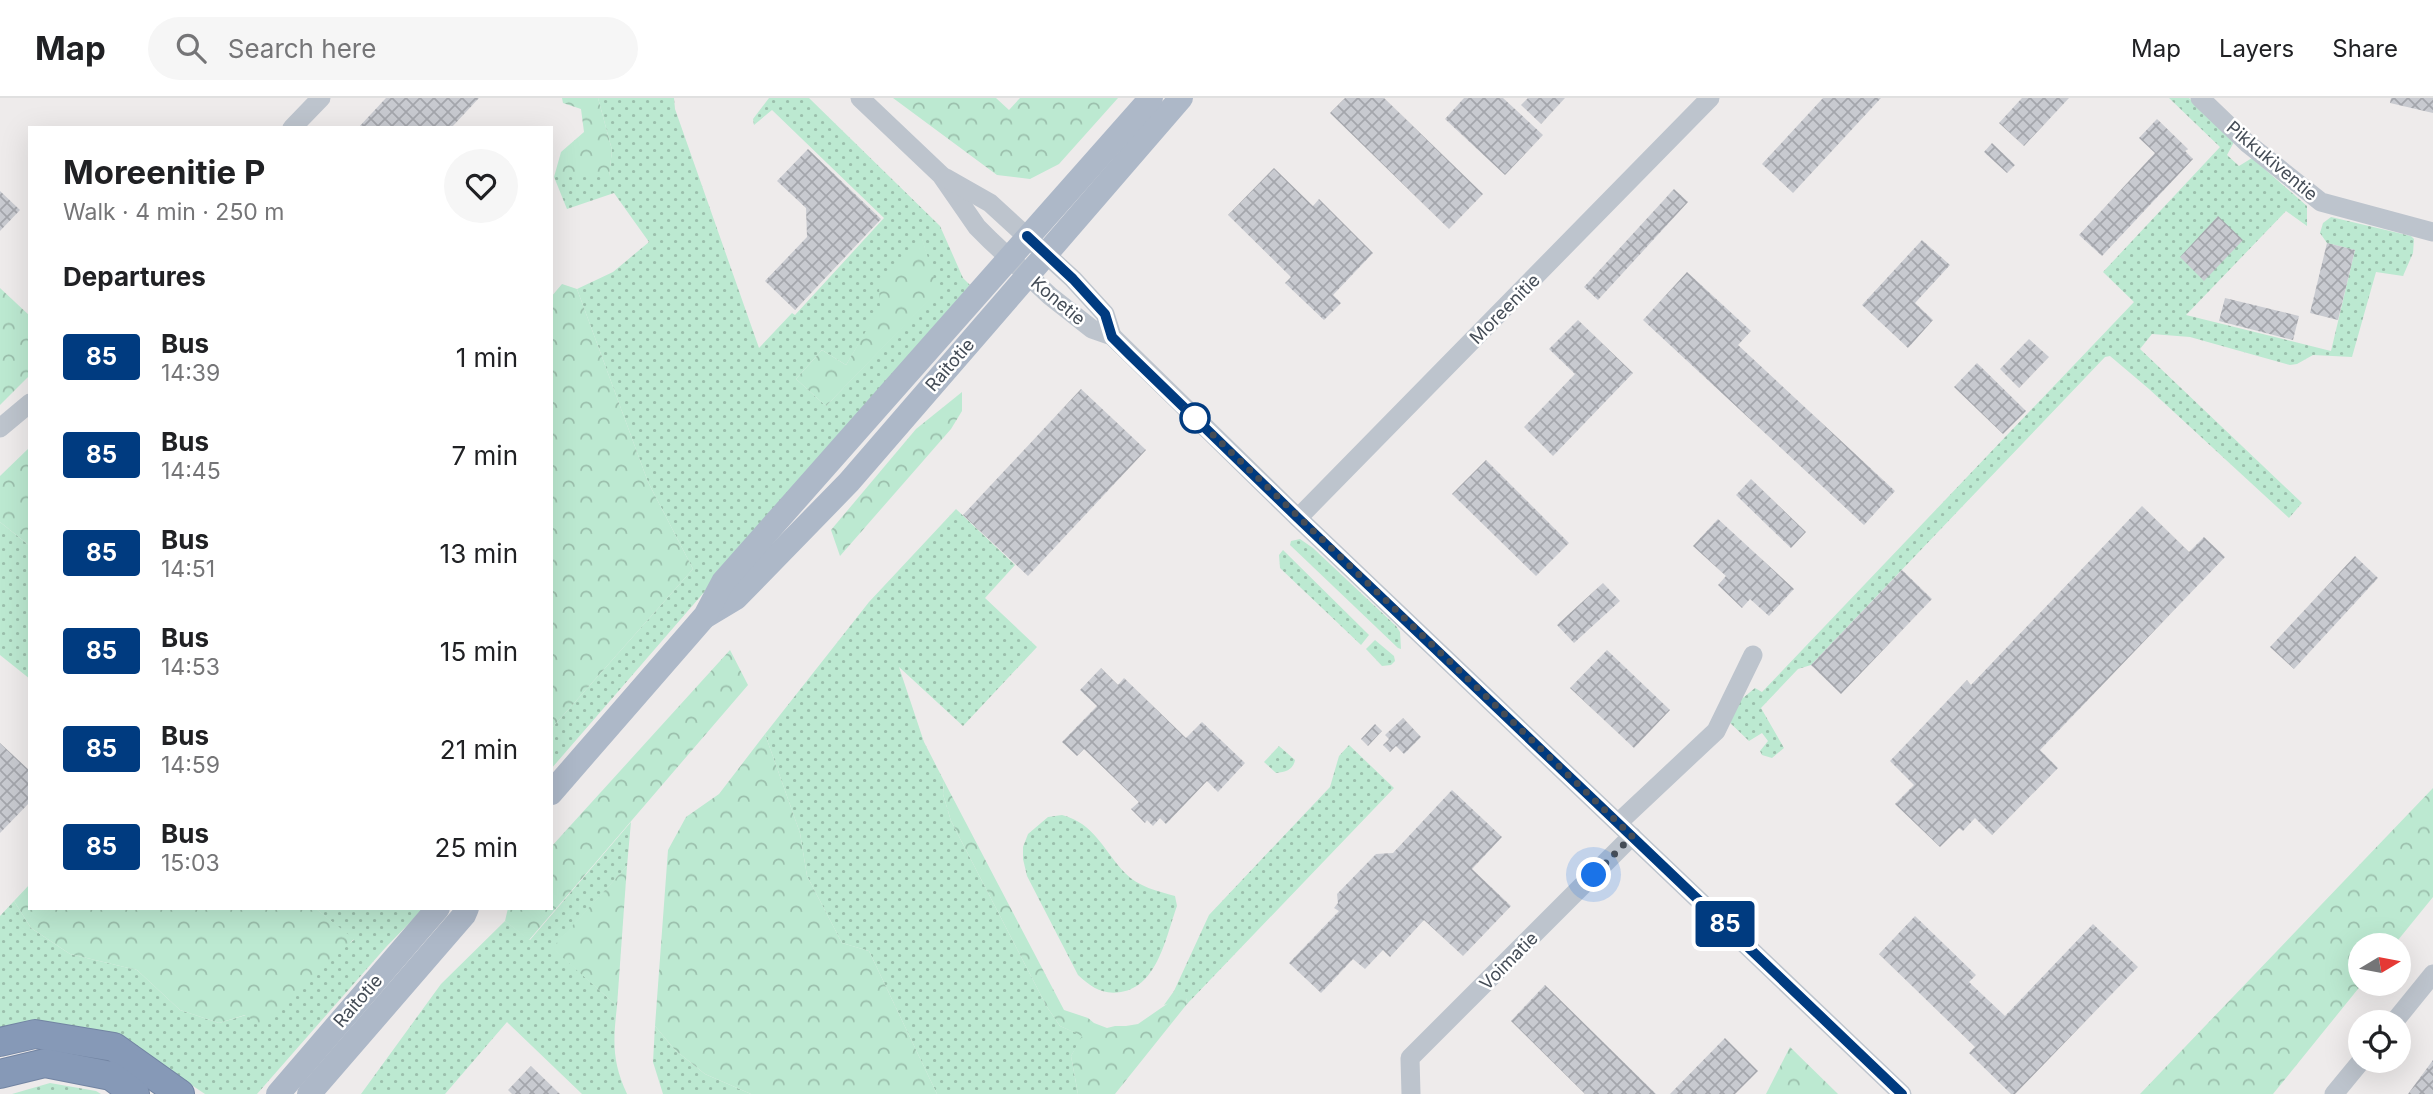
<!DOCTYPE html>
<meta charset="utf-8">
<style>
body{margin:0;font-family:Inter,sans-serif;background:#f6f6f6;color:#202124;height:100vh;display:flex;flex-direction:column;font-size:26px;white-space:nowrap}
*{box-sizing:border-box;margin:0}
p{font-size:23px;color:#757577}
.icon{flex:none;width:38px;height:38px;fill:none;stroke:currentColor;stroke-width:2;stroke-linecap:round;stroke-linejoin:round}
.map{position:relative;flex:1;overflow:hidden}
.panel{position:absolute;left:28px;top:28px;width:525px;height:784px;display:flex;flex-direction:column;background:#fff;border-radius:0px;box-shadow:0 7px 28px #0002}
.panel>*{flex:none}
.badge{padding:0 14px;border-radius:5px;font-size:24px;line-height:46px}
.needle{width:46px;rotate:80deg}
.controls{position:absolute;left:2348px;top:835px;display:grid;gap:14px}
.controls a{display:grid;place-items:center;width:63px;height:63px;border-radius:50%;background:#fff;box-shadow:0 7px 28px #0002;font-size:35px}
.you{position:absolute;width:35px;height:35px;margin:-18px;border:5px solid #fff;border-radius:50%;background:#1a73e8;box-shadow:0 0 0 10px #1a73e833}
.map>.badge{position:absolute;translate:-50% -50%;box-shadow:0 0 0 4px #fff}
h2{padding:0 35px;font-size:26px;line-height:63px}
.round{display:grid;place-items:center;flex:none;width:74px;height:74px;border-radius:37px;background:#f6f6f6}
.headline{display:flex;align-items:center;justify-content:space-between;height:119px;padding:0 35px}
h1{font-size:33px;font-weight:700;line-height:52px}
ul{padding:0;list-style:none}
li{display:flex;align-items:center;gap:21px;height:98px;padding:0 35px}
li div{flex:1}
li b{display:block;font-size:26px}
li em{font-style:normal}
li .badge{min-width:77px;font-weight:700;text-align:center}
header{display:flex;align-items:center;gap:42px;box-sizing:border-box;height:98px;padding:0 35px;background:#fff;border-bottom:2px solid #e0e0e0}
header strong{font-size:33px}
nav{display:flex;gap:38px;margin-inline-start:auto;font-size:24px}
.search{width:490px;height:63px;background:#f6f6f6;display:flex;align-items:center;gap:18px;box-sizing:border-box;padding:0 24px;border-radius:38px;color:#757577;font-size:26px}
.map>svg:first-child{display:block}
.grass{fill:url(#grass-dots);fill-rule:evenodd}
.forest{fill:url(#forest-crowns)}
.building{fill:url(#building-cross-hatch)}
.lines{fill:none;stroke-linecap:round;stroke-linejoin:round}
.highway-casing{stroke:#7284a2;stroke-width:30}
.minor{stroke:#bdc4cd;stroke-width:19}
.major{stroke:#adb8c8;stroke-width:24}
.highway{stroke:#8699b7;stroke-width:28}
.line-casing{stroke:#fff;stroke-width:16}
.line{stroke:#003b80;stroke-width:10}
.walk{stroke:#454d57;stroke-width:7;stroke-dasharray:0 12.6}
.stop-dot{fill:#fff;stroke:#003b80;stroke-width:3.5}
.labels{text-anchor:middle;stroke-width:5;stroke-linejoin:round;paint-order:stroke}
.street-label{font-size:18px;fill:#454d57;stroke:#fff}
</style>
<header>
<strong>Map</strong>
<div class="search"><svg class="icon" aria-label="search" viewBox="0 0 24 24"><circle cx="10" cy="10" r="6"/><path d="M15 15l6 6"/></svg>Search here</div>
<nav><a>Map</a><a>Layers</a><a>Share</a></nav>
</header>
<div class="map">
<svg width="2433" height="996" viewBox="0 0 2433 996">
<defs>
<pattern id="grass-dots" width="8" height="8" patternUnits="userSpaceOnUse" patternTransform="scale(1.75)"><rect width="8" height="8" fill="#bce9d1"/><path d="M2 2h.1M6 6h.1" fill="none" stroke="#9bbfac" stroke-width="1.8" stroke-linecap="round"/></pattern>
<pattern id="forest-crowns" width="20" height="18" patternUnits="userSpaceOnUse" patternTransform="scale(1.75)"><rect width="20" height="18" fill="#bce9d1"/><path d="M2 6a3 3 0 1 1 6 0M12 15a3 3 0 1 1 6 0" fill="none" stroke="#9bbfac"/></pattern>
<pattern id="building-cross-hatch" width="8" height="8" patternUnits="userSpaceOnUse" patternTransform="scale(1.75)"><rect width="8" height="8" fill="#c8cad0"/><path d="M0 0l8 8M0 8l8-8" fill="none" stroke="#a4a6ac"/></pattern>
</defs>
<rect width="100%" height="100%" fill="#eeebeb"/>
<g class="grass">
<path d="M598,0H674L675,11L759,250L792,215L795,217L884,120L772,12L754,27L753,21L769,0H809L940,128L963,180L970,187L551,671V631L693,471L648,384L577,191L613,174L649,144L614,95L567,111L554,79L609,78L612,52ZM922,141L937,193L826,308L796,281L822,252L846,267Z"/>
<path d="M2169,0H2189L2234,44L2227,57L2239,68L2252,60L2307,108V128L2286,113L2186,217L2331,253L2355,152L2327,145L2320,135L2323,125L2331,119L2411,138L2414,141L2413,155L2403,178L2376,174L2352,259L2313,257L2297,266L2290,267L2190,239L2152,236L2140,251L2302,405L2289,420L2149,291L2110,258L2105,259L1811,567L1798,571L1761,610L1784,650L1772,660L1762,657L1760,653L1768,643L1762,635L1749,643L1726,621L1738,604L1755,590L1762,594L2134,204L2103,174L2220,49Z"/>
<path d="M956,411L1015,467L985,500L1037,549L963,628L899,569L924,644L944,683L943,696L951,723L1047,909L1060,928L1083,938L1071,958L1078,996H937L869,853L842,845L807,778L800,735L765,636L869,504Z"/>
<path d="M0,424L30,448V581L0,557Z"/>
<path d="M1300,441L1313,450L1396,528L1400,534L1401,551L1398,550L1290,447L1291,443Z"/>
<path d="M1283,452L1369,537L1361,547L1280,470L1279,457Z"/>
<path d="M1375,542L1394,558L1395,563L1391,567L1382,568L1366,551Z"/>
<path d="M1349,647L1394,690L1187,906L1186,900L1164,907L1174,893L1209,817L1330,689L1339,658Z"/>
<path d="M1279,648L1295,662C1293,672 1286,674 1276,675L1264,664Z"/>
<path d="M1062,717C1094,725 1104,753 1125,775C1138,789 1158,793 1175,798L1177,808C1166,838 1158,888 1121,894C1102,897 1091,889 1078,877L1027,778L1023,761V749L1028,736L1048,719Z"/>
<path d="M631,724L627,768L553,850L617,908C613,943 612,964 627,996H582L507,924L445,996H361L441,886L505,823L530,842Z"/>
<path d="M14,803L31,830L70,856L137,872L180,912L219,925L246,917L354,842L315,810H424L386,849L257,996H205L133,948L0,936V818Z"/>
<path d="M655,928L675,952L705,976L751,996H663L653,964Z"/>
<path d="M50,985L96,993L101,996H12Z"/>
</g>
<g class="forest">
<path d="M562,0H598L612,52L609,79H554L561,54L584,34L581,11L563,5Z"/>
<path d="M893,0H996L1009,12L1020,0H1118L1059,66L1030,81L997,77Z"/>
<path d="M922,140L938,193L826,308L796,281L822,252L846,267L880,209L879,188Z"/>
<path d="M562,186L577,191L648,384L693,471L551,631V199Z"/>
<path d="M0,190L30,218V277L0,307Z"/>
<path d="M962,294V313L951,331L840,458L831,432L916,331Z"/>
<path d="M30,349V448L0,424V378Z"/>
<path d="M730,552L748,587L529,842L505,823L508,810H551V749Z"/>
<path d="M765,636L800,735L807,778L842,845L869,853L937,996H751L705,976L675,952L655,928L668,752L686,719L719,696Z"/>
<path d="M944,683L1064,912L1088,920L1094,925L1107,930L1115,928H1126L1138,926L1180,897L1186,900L1187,906L1115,996H1078L1071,958L1082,938L1060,928L1047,909L951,723L943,696Z"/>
<path d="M2433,690V799L2394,847H2361L2362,886L2273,996H2140Z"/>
<path d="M627,768L617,908L552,850Z"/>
<path d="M30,786V810H315L354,841L262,928L245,917L219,925L180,912L137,872L70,856L31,830L14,803Z"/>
<path d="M1790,949L1838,996H1766Z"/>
</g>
<g class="building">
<path d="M386,0H479L451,30H358Z"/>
<path d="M1345,0H1384L1483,96L1449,131L1330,15Z"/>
<path d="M1464,0H1503L1543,37L1505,77L1445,21Z"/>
<path d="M1528,0H1565L1541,26L1521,7Z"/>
<path d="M1823,0H1881L1793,95L1762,66Z"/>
<path d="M2022,0H2069L2024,48L1999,25Z"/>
<path d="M2391,0H2433V15L2390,5Z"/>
<path d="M2157,21L2188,51L2185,53L2193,61L2102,158L2079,137L2155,55L2139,40Z"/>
<path d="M1992,45L2015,67L2007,75L1984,54Z"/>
<path d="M808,51L881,121L795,212L765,183L807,139L806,110L777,83Z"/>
<path d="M1274,70L1313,108L1319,101L1373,155L1333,197L1341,205L1324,222L1285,185L1291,179L1228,117Z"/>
<path d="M1674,91L1688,104L1598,202L1584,189Z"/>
<path d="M0,93L20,112L0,133Z"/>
<path d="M2218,118L2243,142L2204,183L2180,159Z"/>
<path d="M1922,142L1950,167L1915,205L1933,222L1908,250L1862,207Z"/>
<path d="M2327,145L2355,152L2338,222L2310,215Z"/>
<path d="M1687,174L1751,233L1738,247L1895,393L1864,427L1643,222Z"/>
<path d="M2225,200L2299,218L2293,242L2219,223Z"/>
<path d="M1578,222L1633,275L1553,358L1524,329L1575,276L1549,251Z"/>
<path d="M2029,241L2049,259L2019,290L2000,271Z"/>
<path d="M1977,265L2026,313L2003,336L1954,289Z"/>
<path d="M1081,291L1146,352L1028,478L963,417Z"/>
<path d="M1486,362L1569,445L1536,478L1452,396Z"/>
<path d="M1751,381L1806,434L1791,450L1736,397Z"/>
<path d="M2142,408L2189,454L2204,439L2225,459L2040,652L2058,670L1992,737L1975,720L1963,733L1959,730L1940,749L1895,706L1914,687L1890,663L1967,582L1971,587Z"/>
<path d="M1718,421L1794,491L1769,518L1750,501L1742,510L1718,487L1726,478L1693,448Z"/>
<path d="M2355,458L2378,480L2294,571L2270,549Z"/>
<path d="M1902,472L1932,501L1841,596L1811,567Z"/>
<path d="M1603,485L1620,503L1574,545L1557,527Z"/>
<path d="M1607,552L1670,612L1634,650L1570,590Z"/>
<path d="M1101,570L1118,587L1124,580L1186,640L1202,624L1245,665L1218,694L1207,683L1166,726L1160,720L1153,728L1147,722L1145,725L1131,711L1139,704L1084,651L1077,658L1062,644L1097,608L1080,592Z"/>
<path d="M1403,620L1421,639L1404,656L1396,648L1390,654L1383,647L1389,641L1385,637Z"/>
<path d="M1375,626L1382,633L1368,648L1361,641Z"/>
<path d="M0,645L30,673V704L0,735Z"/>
<path d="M1452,692L1502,739L1472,771L1511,808L1463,858L1424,822L1390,859L1383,852L1365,871L1353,861L1321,895L1289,865L1339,813L1334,810L1338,805L1337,796L1376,756L1393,755Z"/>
<path d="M1915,818L1976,877L1969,884L2005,918L2093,826L2138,869L2015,996H2011L1969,955L1975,949L1879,856Z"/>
<path d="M1545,887L1656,996H1585L1511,923Z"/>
<path d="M1725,940L1758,973L1735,996H1670Z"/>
<path d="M2433,962V996H2408Z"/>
<path d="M531,968L560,996H512L508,992Z"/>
</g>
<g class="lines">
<defs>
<g id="highway">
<path d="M0,944L35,936L114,949L180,996"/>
<path d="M0,976L45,965L111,978L135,996"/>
</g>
</defs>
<use href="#highway" class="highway-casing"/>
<g class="minor">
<path d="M860,0L941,77L977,129L990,142L1050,198L1092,231L1112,238L1298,420L1902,996"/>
<path d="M2200,0L2247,45L2321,104L2433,134"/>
<path d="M292,30L321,0"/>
<path d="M946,80L990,105L1073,181L1105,216L1112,238"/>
<path d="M0,330L30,305"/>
<path d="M1298,420L1710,0"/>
<path d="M1618,725L1716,633L1753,557"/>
<path d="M2394,924L2433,876"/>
<path d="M1411,996L1410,960L1632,738"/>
<path d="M2334,996L2362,962"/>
</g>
<g class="major">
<path d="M706,518L736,500L849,384L1181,0"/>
<path d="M551,695L705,518L723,484L1151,0"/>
<path d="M278,996L438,810"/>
<path d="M309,996L464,817L467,810"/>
</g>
<use href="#highway" class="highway"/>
</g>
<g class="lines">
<defs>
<path id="line" d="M1027,138L1073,181L1105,216L1112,239L1130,257L1298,420L1902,996"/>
</defs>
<use href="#line" class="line-casing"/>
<use href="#line" class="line"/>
<path class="walk" d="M1195,320L1186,311L1632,738L1594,777"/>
</g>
<circle class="stop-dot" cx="1195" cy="320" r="14"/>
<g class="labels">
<g class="street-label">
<text transform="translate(2272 63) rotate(40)" y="6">Pikkukiventie</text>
<text transform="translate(1058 203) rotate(40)" y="6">Konetie</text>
<text transform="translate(1505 211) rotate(-45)" y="6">Moreenitie</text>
<text transform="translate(950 267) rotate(-49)" y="6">Raitotie</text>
<text transform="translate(1509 863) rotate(-45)" y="6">Voimatie</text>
<text transform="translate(358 903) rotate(-49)" y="6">Raitotie</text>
</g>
</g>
</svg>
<div class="controls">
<a><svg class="needle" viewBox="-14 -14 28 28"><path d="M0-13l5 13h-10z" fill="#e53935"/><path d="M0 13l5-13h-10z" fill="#757577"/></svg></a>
<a><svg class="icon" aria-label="locate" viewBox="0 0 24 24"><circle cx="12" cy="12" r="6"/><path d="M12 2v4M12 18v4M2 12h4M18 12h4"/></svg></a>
</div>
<div class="you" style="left:1594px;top:777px"></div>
<b class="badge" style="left:1725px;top:826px;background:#003b80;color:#fff">85</b>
<section class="panel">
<div class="headline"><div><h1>Moreenitie P</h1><p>Walk · 4 min · 250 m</p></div><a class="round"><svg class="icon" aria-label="heart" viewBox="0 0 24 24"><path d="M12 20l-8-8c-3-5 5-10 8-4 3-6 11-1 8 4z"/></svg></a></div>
<h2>Departures</h2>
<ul>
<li><span class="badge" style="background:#003b80;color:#fff">85</span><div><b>Bus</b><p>14:39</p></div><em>1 min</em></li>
<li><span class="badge" style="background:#003b80;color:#fff">85</span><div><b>Bus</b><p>14:45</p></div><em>7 min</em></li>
<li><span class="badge" style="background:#003b80;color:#fff">85</span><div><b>Bus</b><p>14:51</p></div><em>13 min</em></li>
<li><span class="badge" style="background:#003b80;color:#fff">85</span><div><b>Bus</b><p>14:53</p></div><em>15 min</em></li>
<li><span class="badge" style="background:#003b80;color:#fff">85</span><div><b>Bus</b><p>14:59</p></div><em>21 min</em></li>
<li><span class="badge" style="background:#003b80;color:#fff">85</span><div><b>Bus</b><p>15:03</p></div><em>25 min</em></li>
</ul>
</section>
</div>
